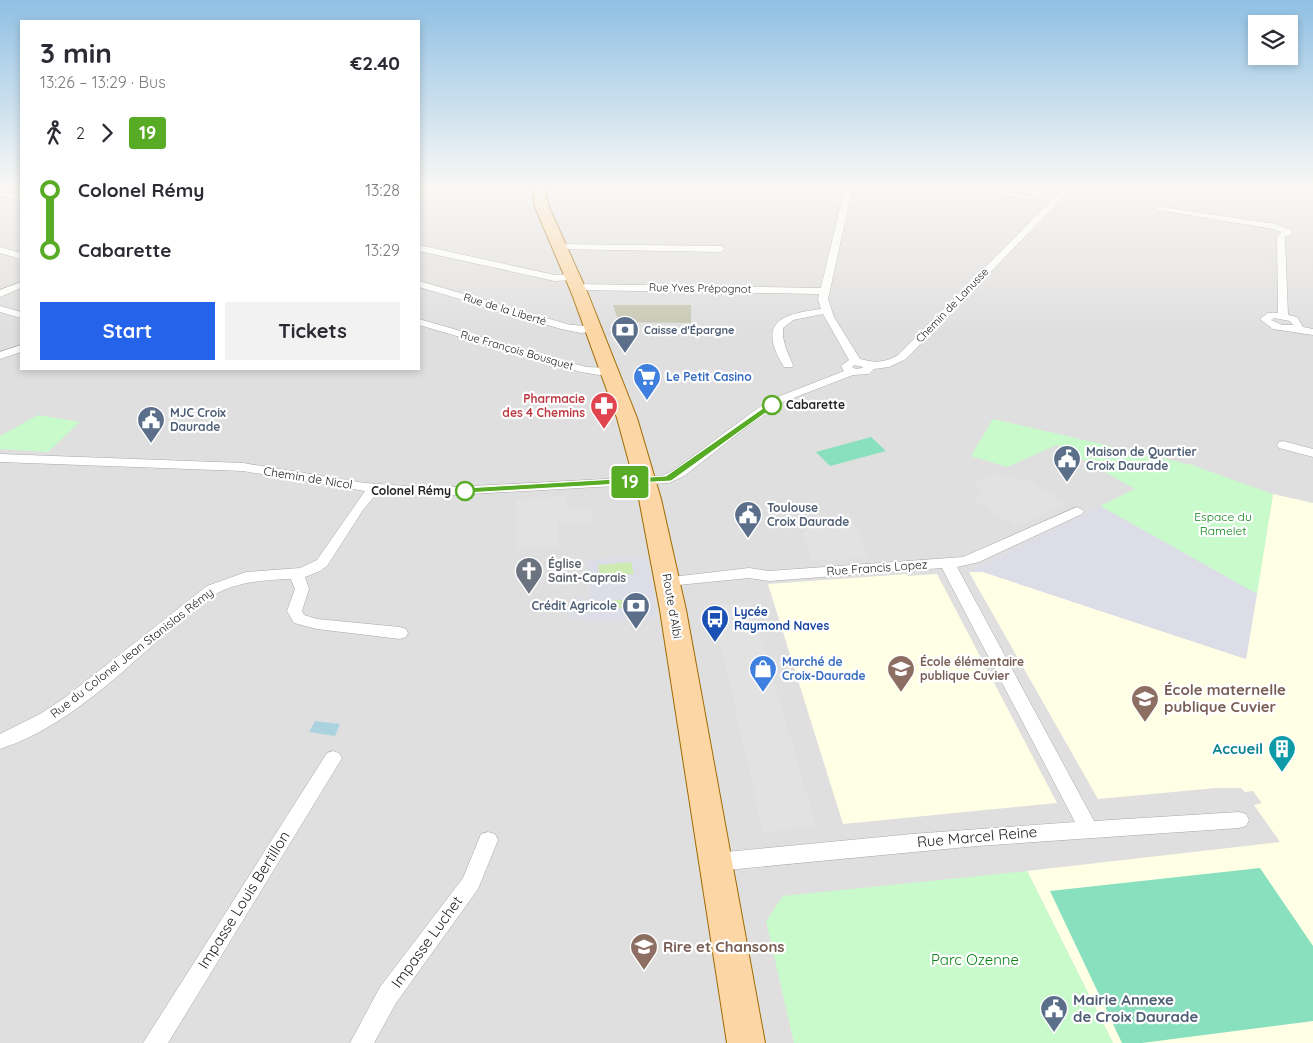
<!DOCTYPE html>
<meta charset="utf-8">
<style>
body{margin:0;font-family:Quicksand,sans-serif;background:#f2f2f3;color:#2b2b33;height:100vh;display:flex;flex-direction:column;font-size:19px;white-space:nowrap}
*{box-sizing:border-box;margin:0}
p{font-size:16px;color:#7c7c81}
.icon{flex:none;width:28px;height:28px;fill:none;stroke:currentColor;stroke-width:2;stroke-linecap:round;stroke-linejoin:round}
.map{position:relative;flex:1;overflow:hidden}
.panel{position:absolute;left:20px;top:20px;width:400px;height:350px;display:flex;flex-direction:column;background:#fff;border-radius:0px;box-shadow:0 2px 8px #0003}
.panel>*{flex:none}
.badge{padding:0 10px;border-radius:4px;font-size:18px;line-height:32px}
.buttons{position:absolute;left:1248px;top:15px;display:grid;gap:10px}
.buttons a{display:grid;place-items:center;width:50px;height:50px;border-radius:0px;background:#fff;box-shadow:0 2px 8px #0003;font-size:25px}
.map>.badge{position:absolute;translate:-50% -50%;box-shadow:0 0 0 2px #fff}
.legs{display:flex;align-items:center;gap:8px;height:55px;padding:0 20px;font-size:16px}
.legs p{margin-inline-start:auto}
.headline{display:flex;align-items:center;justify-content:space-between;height:85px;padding:0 20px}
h1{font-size:28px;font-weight:700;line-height:38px}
.primary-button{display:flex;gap:10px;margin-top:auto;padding:10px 20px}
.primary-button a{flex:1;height:58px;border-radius:0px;background:#2563eb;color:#fff;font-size:20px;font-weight:700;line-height:58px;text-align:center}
.primary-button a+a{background:#f2f2f3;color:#2b2b33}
ul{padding:0 20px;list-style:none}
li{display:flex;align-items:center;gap:18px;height:60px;font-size:19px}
li i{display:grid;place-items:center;width:8px;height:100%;margin:0 6px;background:currentColor}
li i::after{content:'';width:12px;height:12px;margin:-6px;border:4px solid;border-radius:50%;background:#fff}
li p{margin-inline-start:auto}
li:first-child i{background:linear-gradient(#0000 50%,currentColor 0)}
li:last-child i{background:linear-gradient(currentColor 50%,#0000 0)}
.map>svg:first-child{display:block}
.residential{fill:#e0dfdf}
.education{fill:#ffffe5}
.construction{fill:#c7c7b4}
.grass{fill:#cdebb0}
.park{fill:#c8facc}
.pitch{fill:#88e0be}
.parking{fill:#e2e2e2}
.plaza{fill:#dddde8;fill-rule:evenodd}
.water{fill:#aad3df}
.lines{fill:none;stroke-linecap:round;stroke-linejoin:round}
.minor-casing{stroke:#a9a9a9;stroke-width:1}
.primary-casing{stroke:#a06b00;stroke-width:2}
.minor{fill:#fff;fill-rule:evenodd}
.primary{fill:#fcd6a4;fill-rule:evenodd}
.line-1{fill:#58ac25;stroke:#fff}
.stop-1-dot{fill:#fff;stroke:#58ac25;stroke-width:2.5}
.labels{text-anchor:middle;stroke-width:4.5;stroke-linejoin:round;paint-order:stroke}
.far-street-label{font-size:11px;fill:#222;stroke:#fff}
.far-service-label{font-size:11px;font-weight:bold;fill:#4e5e75;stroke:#fff;text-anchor:start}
.shop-label{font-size:12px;font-weight:bold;fill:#366cbe;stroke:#fff;text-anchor:start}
.health-label{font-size:12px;font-weight:bold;fill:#be3a42;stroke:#fff;text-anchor:end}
.stop-label{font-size:12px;font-weight:bold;fill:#222;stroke:#fff;text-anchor:start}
.service-label{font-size:12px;font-weight:bold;fill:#4e5e75;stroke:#fff;text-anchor:start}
.street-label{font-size:12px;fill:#222;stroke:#fff}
.park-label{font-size:12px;fill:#0c8416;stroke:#fff}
.worship-label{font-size:12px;font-weight:bold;fill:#5b616d;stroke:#fff;text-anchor:start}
.transit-label{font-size:12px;font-weight:bold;fill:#164399;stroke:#fff;text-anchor:start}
.education-label{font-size:12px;font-weight:bold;fill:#785e54;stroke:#fff;text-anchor:start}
.near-education-label{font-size:15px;font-weight:bold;fill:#785e54;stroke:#fff;text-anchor:start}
.near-culture-label{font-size:15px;font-weight:bold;fill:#0d838f;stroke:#fff;text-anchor:end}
.near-street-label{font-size:15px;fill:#222;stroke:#fff}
.near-park-label{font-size:15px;fill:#0c8416;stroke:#fff}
.near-service-label{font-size:15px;font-weight:bold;fill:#4e5e75;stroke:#fff;text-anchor:start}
</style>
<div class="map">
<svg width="1313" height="1043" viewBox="0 0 1313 1043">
<rect width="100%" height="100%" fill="#f2efe9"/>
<path class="residential" d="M0,186H21V369H419V186H1313V1043H0Z"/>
<g class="education">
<path d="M1273,494L1313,503V1043H1113L1027,871L1280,842L1254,805L1262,803L1253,791L1245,792L1241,788H1216L1098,799L969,572H983L1246,659Z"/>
<path d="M907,574L908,576L937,574L1057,803L843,824L768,584Z"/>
</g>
<path class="construction" d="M613,305H691V323L619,322Z"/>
<g class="grass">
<path d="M632,562L634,574L600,577L598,565Z"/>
<path d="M638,598L639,606L600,610L599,602Z"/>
</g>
<g class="park">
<path d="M38,415L80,422L48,452L0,449V436Z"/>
<path d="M993,419L1192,465L1273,494L1257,594L1100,506L1135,489L1057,445L1007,467L971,456Z"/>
<path d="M1027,871L1113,1043H794L766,921L783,896Z"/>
</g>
<g class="pitch">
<path d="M871,437L886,451L830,466L816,452Z"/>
<path d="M1260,868L1313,946V1021L1142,1043H1122L1050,891Z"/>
</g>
<g class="parking">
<path d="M998,473L1007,478H1014L1020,482L1028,479L1066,503L1015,527L973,498L981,494V489L973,483Z"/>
<path d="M566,496L567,510L591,509L593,521L558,522L559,546L517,549L516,500Z"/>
<path d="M849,512L869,558L812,561L803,535L810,522Z"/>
<path d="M751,602L816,826L763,832L712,605Z"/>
</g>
<g class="plaza">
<path d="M1100,506L1257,594L1246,659L983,572H969Z"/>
<path d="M647,556L657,618L589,622L569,617L571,599L590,598L587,560ZM631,562L634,574L599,576L598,565ZM637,598L639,606L600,610L599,602Z"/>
</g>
<path class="water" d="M315,721L340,724L335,736L309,732Z"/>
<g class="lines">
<defs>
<g id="minor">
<path d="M434,186H444L419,197V192Z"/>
<path d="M845,186H853L828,299L834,317L860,359C876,363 884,363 898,355L1066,186H1074L906,359L889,367L874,369L869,374L853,375L783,402L766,412L684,476L669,483L435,496L378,492L363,510L327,566L320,571L305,577L309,589L302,611L304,615L317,619L400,627L406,629L408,633L406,637L400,639L317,629L294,623L287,611L295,589L291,579C260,580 233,582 207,599C141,650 82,722 0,749V734L40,714L63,699L207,586L246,572L300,568L317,560L365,491L243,471L0,462V454L243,463L365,483L435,488L662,476L674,470L758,408L775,398L844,371L841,366L849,360L823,314L793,320L783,328V337L786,349L793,365L792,367H784C757,323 780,314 821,309L818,299L819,294L577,290L572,287L577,284L821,288ZM854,365L863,367L862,368L856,369L852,367Z"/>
<path d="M960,186H975L1030,196L1041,186H1049L1036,199L1030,200Z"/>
<path d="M0,192L21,196V200L0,196Z"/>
<path d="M1155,206L1275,224L1292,230V234L1285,237L1288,315L1297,317L1303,327L1313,329V335L1273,329L1260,319L1268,313H1278L1277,236L1282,232L1273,229L1158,210L1154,208ZM1274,318L1290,321L1293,325H1282L1271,320Z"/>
<path d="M560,244L721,246L725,249L721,252L557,249L556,247Z"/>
<path d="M419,245L555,275L573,274L578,277L573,280L555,281L419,251Z"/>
<path d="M0,247L21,253V259L0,253Z"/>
<path d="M419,281L567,324C575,326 592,325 597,329L596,331L581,333L561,329L419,287Z"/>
<path d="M21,282V288L0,297V290Z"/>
<path d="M0,306L21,312V318L0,312Z"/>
<path d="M419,319L586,367L609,368L615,371L613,373L599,375L581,372L419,325Z"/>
<path d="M21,345V352L0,359V352Z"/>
<path d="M1283,441L1313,449V457L1279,448L1277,445L1279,442Z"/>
<path d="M1077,507L1084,511L1082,514L979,562L957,567L1094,821L1239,812L1246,814L1249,820L1246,826L1239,828L977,846L716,871L709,868L706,862L709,856L716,853L912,834L1075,822L942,568L769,581L749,578L668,586L663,584L661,581L663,578L749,568L769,571L963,557Z"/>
<path d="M333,751L339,753L342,758L339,763L168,1043H143L327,753Z"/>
<path d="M488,832L495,834L498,840L478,889L396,1003L374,1043H350L380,987L463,878L481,834Z"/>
</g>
<path id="primary" d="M532,186H544L549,207L588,294L637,418L661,499L686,610L765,1043H727L660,610L639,499L617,418L572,294L535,207Z"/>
</defs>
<use href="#minor" class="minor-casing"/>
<use href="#primary" class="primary-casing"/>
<use href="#minor" class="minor"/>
<use href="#primary" class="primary"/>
</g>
<linearGradient id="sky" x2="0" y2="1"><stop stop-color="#8fc0e4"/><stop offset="0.56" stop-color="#f9f8f5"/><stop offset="1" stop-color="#f9f8f5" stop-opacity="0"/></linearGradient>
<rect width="1313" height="332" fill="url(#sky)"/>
<path class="line-1" d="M772,402L776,405L775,406L671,481L465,493L460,491L465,488L666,476Z"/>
<defs>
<symbol id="bank-pin" viewBox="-11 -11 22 30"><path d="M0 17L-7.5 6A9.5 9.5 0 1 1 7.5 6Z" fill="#5c6f8a" stroke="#fff"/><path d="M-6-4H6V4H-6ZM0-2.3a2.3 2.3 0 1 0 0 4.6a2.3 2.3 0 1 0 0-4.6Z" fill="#fff"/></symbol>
<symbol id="supermarket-pin" viewBox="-11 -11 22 30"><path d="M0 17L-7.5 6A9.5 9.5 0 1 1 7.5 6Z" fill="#3f7fe0" stroke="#fff"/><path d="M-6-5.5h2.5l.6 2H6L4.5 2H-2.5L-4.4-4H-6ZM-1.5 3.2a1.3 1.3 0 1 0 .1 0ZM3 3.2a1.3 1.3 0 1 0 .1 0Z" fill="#fff"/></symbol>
<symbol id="pharmacy-pin" viewBox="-11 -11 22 30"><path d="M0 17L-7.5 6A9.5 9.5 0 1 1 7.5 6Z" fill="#e0444e" stroke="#fff"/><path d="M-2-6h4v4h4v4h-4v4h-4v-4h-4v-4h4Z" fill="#fff"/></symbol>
<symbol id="civic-pin" viewBox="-11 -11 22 30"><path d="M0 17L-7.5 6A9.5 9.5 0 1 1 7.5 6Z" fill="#5c6f8a" stroke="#fff"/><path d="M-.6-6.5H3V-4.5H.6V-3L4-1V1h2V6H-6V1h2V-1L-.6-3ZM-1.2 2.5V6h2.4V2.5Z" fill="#fff"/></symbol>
<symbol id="church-pin" viewBox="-11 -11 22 30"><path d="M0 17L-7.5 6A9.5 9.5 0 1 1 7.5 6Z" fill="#6b7280" stroke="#fff"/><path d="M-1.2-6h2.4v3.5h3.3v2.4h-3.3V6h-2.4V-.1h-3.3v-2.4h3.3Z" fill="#fff"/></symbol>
<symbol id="bus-pin" viewBox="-11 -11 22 30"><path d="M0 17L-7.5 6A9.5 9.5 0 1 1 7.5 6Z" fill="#1a4fb4" stroke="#fff"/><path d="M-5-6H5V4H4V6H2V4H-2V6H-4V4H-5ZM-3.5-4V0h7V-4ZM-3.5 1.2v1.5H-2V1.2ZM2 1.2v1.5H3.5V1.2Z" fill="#fff"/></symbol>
<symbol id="shop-pin" viewBox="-11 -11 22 30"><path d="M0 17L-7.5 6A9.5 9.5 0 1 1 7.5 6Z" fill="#3f7fe0" stroke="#fff"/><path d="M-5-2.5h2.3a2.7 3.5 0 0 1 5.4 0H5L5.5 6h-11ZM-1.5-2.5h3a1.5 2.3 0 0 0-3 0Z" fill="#fff"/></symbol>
<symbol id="school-pin" viewBox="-11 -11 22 30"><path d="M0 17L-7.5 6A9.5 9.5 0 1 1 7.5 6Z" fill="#8d6e63" stroke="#fff"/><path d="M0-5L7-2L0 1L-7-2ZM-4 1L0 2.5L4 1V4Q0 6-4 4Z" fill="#fff"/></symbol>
<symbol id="building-pin" viewBox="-11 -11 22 30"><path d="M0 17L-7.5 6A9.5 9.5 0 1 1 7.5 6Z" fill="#0f9aa8" stroke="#fff"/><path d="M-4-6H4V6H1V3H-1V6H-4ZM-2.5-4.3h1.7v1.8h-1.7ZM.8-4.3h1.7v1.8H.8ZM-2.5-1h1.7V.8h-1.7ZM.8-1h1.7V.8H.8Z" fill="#fff"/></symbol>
</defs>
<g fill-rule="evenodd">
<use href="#bank-pin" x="609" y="314" width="32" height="43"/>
<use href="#supermarket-pin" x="631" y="361" width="32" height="43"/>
<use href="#pharmacy-pin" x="588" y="390" width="32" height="43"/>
<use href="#civic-pin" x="135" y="404" width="32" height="43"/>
<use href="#civic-pin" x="1051" y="443" width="32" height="43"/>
<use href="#civic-pin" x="732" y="499" width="32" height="43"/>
<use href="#church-pin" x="513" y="555" width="32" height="43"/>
<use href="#bank-pin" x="620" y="590" width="32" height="43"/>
<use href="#bus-pin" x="699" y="603" width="32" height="43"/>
<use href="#shop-pin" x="747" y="653" width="32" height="43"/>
<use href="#school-pin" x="885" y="653" width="32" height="43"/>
<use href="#school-pin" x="1129" y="683" width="32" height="43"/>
<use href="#building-pin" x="1266" y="733" width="32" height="43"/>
<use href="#school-pin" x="628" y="931" width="32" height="43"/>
<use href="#civic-pin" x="1038" y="993" width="32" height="43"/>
</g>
<g class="stop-1-dot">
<circle cx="772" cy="405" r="9"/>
<circle cx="465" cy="491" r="9"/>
</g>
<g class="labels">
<g class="far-street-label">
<text transform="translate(700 288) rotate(1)" y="4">Rue Yves Prépognot</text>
<text transform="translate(952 305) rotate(-46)" y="4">Chemin de Lanusse</text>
<text transform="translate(505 309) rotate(17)" y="4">Rue de la Liberté</text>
<text transform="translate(517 350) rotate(16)" y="4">Rue François Bousquet</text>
</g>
<g class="far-service-label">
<text x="644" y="334">Caisse d'Épargne</text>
</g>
<g class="shop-label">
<text x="666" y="381">Le Petit Casino</text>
<text x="782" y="666">Marché de<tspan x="782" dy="14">Croix-Daurade</tspan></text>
</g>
<g class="health-label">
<text x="585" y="403">Pharmacie<tspan x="585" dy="14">des 4 Chemins</tspan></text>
</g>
<g class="stop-label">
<text x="786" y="409">Cabarette</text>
<text x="451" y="495" text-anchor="end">Colonel Rémy</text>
</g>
<g class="service-label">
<text x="170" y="417">MJC Croix<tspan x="170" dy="14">Daurade</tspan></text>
<text x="1086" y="456">Maison de Quartier<tspan x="1086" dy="14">Croix Daurade</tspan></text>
<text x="767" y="512">Toulouse<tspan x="767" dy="14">Croix Daurade</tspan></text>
<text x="617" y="610" text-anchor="end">Crédit Agricole</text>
</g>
<g class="street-label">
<text transform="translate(308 478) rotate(9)" y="4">Chemin de Nicol</text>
<text transform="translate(877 568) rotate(-4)" y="4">Rue Francis Lopez</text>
<text transform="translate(672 606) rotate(80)" y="4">Route d'Albi</text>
<text transform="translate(132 653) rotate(-38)" y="4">Rue du Colonel Jean Stanislas Rémy</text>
</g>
<g class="park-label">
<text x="1223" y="521">Espace du<tspan x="1223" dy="14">Ramelet</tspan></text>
</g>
<g class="worship-label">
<text x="548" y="568">Église<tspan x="548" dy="14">Saint-Caprais</tspan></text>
</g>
<g class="transit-label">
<text x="734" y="616">Lycée<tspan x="734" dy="14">Raymond Naves</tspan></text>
</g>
<g class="education-label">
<text x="920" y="666">École élémentaire<tspan x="920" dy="14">publique Cuvier</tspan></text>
</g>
<g class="near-education-label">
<text x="1164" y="695">École maternelle<tspan x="1164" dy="17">publique Cuvier</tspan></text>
<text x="663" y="952">Rire et Chansons</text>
</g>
<g class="near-culture-label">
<text x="1263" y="754">Accueil</text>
</g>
<g class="near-street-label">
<text transform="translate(977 837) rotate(-5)" y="5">Rue Marcel Reine</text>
<text transform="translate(244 900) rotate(-58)" y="5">Impasse Louis Bertillon</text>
<text transform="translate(427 942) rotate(-54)" y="5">Impasse Luchet</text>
</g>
<g class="near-park-label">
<text x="975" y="965">Parc Ozenne</text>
</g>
<g class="near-service-label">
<text x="1073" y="1005">Mairie Annexe<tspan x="1073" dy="17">de Croix Daurade</tspan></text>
</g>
</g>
</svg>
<div class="buttons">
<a><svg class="icon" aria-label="layers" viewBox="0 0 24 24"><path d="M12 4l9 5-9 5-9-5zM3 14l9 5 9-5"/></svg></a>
</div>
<b class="badge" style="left:630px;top:482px;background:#58ac25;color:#fff">19</b>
<section class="panel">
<div class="headline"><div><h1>3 min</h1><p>13:26 – 13:29 · Bus</p></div><b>€2.40</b></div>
<div class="legs"><svg class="icon" aria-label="walk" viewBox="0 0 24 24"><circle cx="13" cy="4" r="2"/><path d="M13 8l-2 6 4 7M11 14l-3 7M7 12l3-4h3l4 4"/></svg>2<svg class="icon" aria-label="forward" viewBox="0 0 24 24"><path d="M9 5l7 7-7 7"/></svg><b class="badge" style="background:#58ac25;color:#fff">19</b></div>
<ul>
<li><i style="color:#58ac25"></i><b>Colonel Rémy</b><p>13:28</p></li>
<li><i style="color:#58ac25"></i><b>Cabarette</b><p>13:29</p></li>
</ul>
<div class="primary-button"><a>Start</a><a>Tickets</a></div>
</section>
</div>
